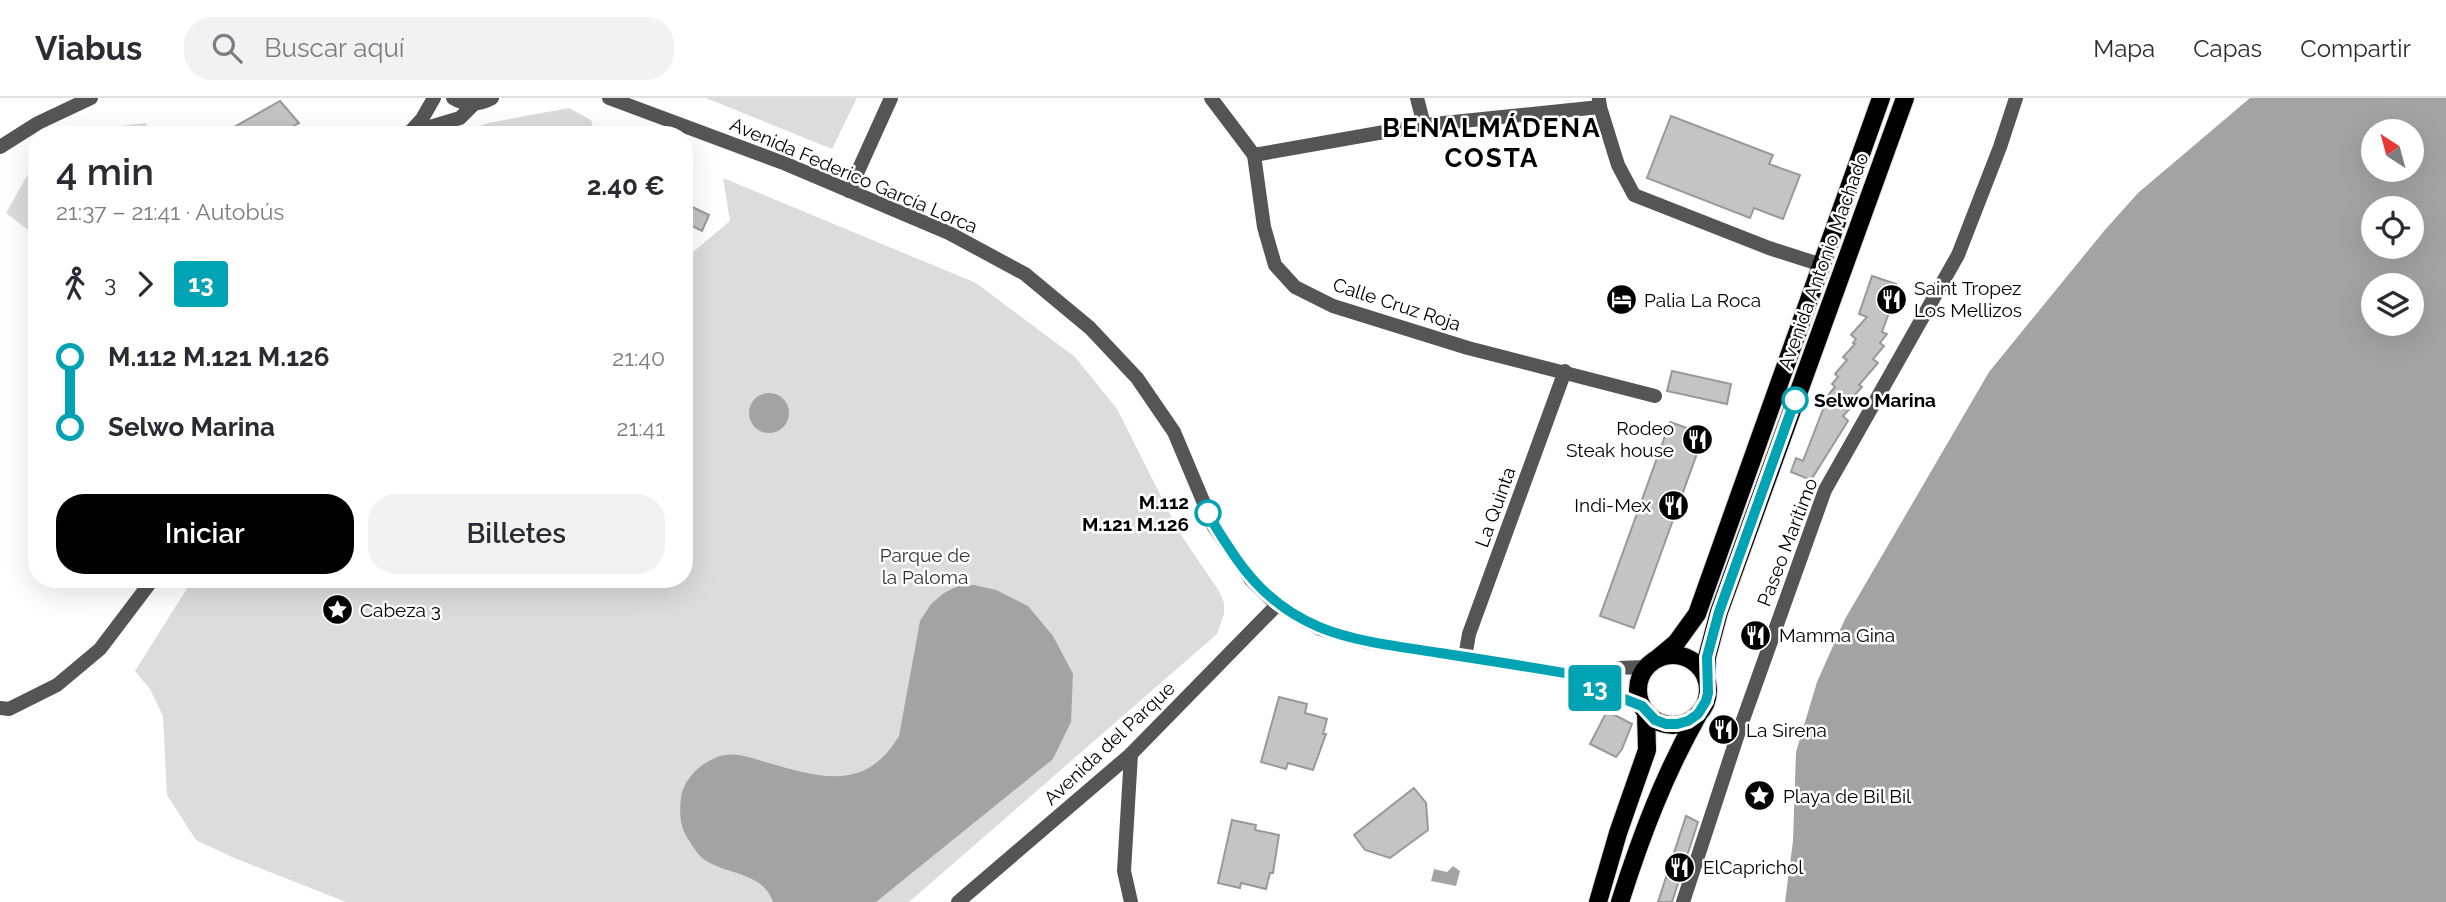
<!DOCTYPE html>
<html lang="es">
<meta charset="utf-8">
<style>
body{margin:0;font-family:Raleway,sans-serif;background:#f2f2f3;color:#2b2b33;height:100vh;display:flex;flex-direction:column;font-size:26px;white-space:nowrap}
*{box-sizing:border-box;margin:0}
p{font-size:23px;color:#7c7c81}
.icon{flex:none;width:38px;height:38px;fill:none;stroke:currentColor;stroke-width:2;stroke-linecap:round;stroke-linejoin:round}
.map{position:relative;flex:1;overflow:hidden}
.panel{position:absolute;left:28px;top:28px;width:665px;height:462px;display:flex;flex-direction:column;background:#fff;border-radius:28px;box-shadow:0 7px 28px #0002}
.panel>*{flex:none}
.badge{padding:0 14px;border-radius:5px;font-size:24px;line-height:46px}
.needle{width:46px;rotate:324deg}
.buttons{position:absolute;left:2361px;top:21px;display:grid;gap:14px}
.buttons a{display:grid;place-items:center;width:63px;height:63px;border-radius:50%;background:#fff;box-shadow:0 7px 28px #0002;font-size:35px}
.map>.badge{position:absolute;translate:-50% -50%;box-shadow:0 0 0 4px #fff}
.legs{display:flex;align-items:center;gap:10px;height:77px;padding:0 28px;font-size:23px}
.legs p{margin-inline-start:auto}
.overview{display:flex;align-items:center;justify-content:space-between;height:119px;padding:0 28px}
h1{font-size:38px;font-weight:600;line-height:52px}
.primary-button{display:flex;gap:14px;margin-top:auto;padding:14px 28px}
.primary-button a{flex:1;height:80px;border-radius:28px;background:#000;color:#fff;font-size:28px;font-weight:600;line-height:80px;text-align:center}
.primary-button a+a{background:#f2f2f3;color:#2b2b33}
ul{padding:0 28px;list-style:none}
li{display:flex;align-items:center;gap:24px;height:70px;font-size:26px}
li i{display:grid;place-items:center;width:10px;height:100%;margin:0 9px;background:currentColor}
li i::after{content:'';width:18px;height:18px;margin:-9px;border:5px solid;border-radius:50%;background:#fff}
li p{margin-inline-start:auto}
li:first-child i{background:linear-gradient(#0000 50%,currentColor 0)}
li:last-child i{background:linear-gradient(currentColor 50%,#0000 0)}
header{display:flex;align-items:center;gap:42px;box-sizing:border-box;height:98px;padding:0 35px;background:#fff;border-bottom:2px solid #e1e1e2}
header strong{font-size:33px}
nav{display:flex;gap:38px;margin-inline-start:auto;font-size:24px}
.search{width:490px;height:63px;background:#f2f2f3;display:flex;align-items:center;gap:18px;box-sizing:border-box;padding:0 24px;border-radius:28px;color:#7c7c81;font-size:26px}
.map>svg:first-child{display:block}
.green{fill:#dcdcdc}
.water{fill:#a3a3a3;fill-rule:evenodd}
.building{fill:#c4c4c4;stroke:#999;stroke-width:2}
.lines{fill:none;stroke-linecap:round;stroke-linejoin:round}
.primary-casing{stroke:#dbdbdb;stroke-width:20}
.pedestrian{stroke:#555;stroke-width:14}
.minor{stroke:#555;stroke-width:14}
.tertiary{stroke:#555;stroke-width:14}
.primary{stroke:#000;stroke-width:18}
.line-1-casing{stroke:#fff;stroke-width:16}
.line-1{stroke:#00a3b4;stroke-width:10}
.stop-1-dot{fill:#fff;stroke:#00a3b4;stroke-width:3.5}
.labels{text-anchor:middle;stroke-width:5;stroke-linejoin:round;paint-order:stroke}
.street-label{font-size:19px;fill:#000;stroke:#fff}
.poi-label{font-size:19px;fill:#000;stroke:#fff;text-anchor:start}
.stop-label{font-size:19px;font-weight:bold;fill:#000;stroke:#fff;text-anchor:start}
.park-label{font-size:19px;fill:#333;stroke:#fff}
.district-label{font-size:26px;font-weight:bold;letter-spacing:2px;fill:#000;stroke:#fff}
</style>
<header>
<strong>Viabus</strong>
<div class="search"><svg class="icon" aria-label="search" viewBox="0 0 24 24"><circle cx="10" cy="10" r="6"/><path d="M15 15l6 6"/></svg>Buscar aquí</div>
<nav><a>Mapa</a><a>Capas</a><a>Compartir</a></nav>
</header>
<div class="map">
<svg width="2446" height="804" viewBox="0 0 2446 804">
<rect width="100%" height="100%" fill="#fff"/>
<g class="green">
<path d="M706,0H857L832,51Z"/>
<path d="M569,10L591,22L595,37H457L488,25Z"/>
<path d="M146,25L147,37H80L89,32Z"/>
<path d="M37,60V139L6,115Z"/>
<path d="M723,80L976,185L1075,259L1117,311L1179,434L1219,493L1224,505V516L1217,536L909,804H346L232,759L196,742L167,697L163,618L150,591L135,573L193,481H684V150L693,154L730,123Z"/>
</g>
<g class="water">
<path d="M2250,0H2446V804H1785L1793,743L1796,654L1817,584L1845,521L1989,274L2104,133L2138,95ZM2412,33V72H2373V33ZM2412,110V149H2373V110ZM2373,187H2412V226H2373Z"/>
<circle cx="769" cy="315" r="20"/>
<path d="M974,487L996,492L1028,508L1053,538L1073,576L1071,624L1053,661L876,804H773C764,777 735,777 712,766C702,762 696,754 690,744C680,730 679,716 681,699C684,681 699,667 715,660C731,653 745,658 762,663C815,678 864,697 899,638L920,523L931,506L944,495L958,488Z"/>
<path d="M1453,768L1460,773L1456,788L1431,783L1434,771L1447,774Z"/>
</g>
<g class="building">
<path d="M280,3L299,25L278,37H220Z"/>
<path d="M1671,18L1773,57L1769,66L1800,77L1783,121L1754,110L1750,120L1647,80Z"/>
<path d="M684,105L709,117L702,133L684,124Z"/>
<path d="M1872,178L1896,186L1894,194L1896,195L1882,234L1887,236L1880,245L1884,248L1873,261L1878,265L1859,287L1862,289L1850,302L1854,306L1843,318L1848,323L1811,382L1791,374L1796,360L1803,363L1829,296L1835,289L1832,286L1838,279L1835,276L1847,262L1843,259L1855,246L1853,245L1856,241L1851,237L1867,219L1859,216Z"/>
<path d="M1672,273L1731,286L1727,306L1667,293Z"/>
<path d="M1670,324L1704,336L1634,530L1600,518Z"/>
<path d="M1279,599L1307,606L1305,615L1327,621L1323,636H1326L1313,672L1288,665L1286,671L1261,664Z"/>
<path d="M1607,613L1632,626L1622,651L1616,659L1590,646Z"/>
<path d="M1414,690L1426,705L1428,732L1390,760L1365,752L1354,737Z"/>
<path d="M1686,718L1698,724L1672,804H1658Z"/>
<path d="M1232,722L1256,727L1255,732L1279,737L1273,775H1270L1266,791L1241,785L1240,790L1218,785Z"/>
</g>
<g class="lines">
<defs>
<g id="primary">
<circle cx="1673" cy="592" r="35"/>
<path d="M1658,560L1676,545L1697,516L1881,0"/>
<path d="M1706,579L1707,559L1719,514L1905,0"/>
<path d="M1598,804L1618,735L1647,652L1646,614"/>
<path d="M1620,804C1641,738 1664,677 1698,617"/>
</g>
</defs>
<use href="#primary" class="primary-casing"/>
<path class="pedestrian" d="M1683,804L1739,633L1825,392L1958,157L2000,49L2016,0"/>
<g class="minor">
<path d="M1211,0L1254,57L1264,129L1275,167L1295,189L1333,208L1468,250L1655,298"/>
<path d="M1417,0L1424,27"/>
<path d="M1599,1L1600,9L1618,67L1634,97L1769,150L1822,167"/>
<path d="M411,33L422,21L434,0"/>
<path d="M403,37L460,20L474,6"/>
<path d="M1254,57L1424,27L1600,9"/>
<path d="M849,93L891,0"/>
<path d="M1465,559L1469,536L1565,273"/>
<path d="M0,610L9,611L57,587L100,551L153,481"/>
<path d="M1131,656L1124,773L1131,804"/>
<path d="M958,804L1131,656L1277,507"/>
</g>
<g class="tertiary">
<path d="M453,0C466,8 479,7 492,0"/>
<path d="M609,0L786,66L949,135L1025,176L1090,230L1137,280L1174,334L1214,429L1251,482L1277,507L1320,531L1367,544L1576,577L1618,570L1646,569"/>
<path d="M0,49L38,25L91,0"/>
<path d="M1576,577L1596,590L1641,608"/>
</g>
<use href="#primary" class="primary"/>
</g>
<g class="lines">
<defs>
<path id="line-1" d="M1208,415C1216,431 1226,445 1236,460C1289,537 1354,542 1440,555C1485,562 1531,569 1576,577L1596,590L1642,608L1655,622L1666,626H1677L1688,623L1698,616L1706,603L1708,595L1707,559L1719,514L1795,302"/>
</defs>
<use href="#line-1" class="line-1-casing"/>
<use href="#line-1" class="line-1"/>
</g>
<defs>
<symbol id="restaurant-disc" viewBox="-11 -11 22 22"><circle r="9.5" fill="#000" stroke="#fff"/><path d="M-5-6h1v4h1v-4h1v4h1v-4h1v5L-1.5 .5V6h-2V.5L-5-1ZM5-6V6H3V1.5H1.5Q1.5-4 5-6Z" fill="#fff"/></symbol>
<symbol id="hotel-disc" viewBox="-11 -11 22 22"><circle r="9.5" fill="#000" stroke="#fff"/><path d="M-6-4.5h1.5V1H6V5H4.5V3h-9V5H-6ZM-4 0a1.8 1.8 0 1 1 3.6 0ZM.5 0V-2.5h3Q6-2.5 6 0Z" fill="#fff"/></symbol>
<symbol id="sight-disc" viewBox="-11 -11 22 22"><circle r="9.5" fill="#000" stroke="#fff"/><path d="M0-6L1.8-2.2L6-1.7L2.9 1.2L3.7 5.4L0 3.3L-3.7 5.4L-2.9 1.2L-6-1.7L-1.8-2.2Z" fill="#fff"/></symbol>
</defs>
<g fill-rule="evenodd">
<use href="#restaurant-disc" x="1874" y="184" width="35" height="35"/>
<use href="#hotel-disc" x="1604" y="184" width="35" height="35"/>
<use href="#restaurant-disc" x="1680" y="324" width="35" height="35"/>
<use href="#restaurant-disc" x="1656" y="390" width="35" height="35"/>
<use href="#sight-disc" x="320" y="494" width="35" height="35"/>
<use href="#restaurant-disc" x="1738" y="520" width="35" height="35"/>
<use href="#restaurant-disc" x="1706" y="614" width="35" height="35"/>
<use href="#sight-disc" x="1742" y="680" width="35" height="35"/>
<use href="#restaurant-disc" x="1662" y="752" width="35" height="35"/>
</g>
<g class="stop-1-dot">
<circle cx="1795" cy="302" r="12"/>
<circle cx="1208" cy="415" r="12"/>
</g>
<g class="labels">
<g class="street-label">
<text transform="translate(854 77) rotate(23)" y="7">Avenida Federico García Lorca</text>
<text transform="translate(1823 163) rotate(-70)" y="7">Avenida Antonio Machado</text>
<text transform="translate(1397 206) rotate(18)" y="7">Calle Cruz Roja</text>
<text transform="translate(1495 409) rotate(-70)" y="7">La Quinta</text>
<text transform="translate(1787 444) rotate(-69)" y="7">Paseo Marítimo</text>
<text transform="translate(1109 645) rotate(-43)" y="7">Avenida del Parque</text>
</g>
<g class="poi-label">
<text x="1914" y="197">Saint Tropez<tspan x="1914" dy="22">Los Mellizos</tspan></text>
<text x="1644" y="209">Palia La Roca</text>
<text x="1674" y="337" text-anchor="end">Rodeo<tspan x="1674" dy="22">Steak house</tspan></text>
<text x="1651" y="414" text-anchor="end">Indi-Mex</text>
<text x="360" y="519">Cabeza 3</text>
<text x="1779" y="544">Mamma Gina</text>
<text x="1746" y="639">La Sirena</text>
<text x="1783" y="705">Playa de Bil Bil</text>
<text x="1703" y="776">ElCaprichol</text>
</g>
<g class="stop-label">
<text x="1814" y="309">Selwo Marina</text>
<text x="1189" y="411" text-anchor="end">M.112<tspan x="1189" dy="22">M.121 M.126</tspan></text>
</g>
<g class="park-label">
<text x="925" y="464">Parque de<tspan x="925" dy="22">la Paloma</tspan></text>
</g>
<g class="district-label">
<text x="1492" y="39">BENALMÁDENA<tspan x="1492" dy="30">COSTA</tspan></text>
</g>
</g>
</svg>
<div class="buttons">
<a><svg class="needle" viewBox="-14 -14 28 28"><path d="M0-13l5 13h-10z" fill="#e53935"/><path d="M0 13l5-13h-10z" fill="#7c7c81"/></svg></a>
<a><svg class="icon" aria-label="locate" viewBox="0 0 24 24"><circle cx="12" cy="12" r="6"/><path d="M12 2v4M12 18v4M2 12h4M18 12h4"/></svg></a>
<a><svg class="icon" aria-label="layers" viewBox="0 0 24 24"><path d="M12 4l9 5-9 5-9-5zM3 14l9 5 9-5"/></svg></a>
</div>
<b class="badge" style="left:1595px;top:590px;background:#00a3b4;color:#fff">13</b>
<section class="panel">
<div class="overview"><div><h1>4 min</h1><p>21:37 – 21:41 · Autobús</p></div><b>2.40 €</b></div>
<div class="legs"><svg class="icon" aria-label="walk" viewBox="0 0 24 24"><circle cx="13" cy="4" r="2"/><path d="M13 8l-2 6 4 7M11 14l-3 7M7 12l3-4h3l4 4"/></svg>3<svg class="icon" aria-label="forward" viewBox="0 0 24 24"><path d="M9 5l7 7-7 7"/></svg><b class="badge" style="background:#00a3b4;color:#fff">13</b></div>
<ul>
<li><i style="color:#00a3b4"></i><b>M.112 M.121 M.126</b><p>21:40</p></li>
<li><i style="color:#00a3b4"></i><b>Selwo Marina</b><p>21:41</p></li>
</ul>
<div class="primary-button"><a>Iniciar</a><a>Billetes</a></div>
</section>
</div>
